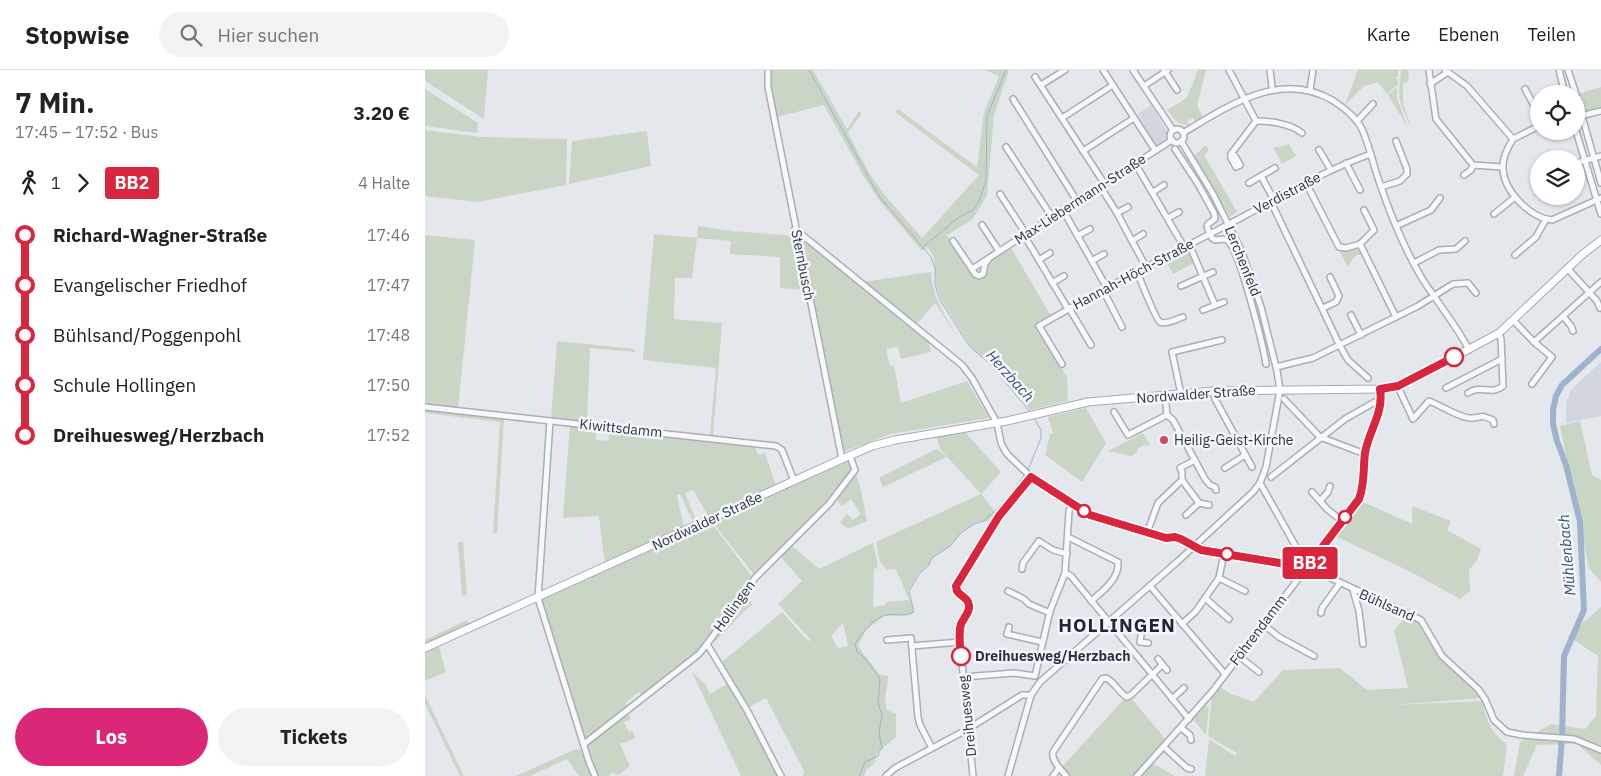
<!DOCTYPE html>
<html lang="de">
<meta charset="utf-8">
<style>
body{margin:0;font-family:"IBM Plex Sans",sans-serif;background:#f2f2f2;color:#222;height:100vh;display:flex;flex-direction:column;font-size:19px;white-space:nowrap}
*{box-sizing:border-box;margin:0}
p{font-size:16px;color:#767676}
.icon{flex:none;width:28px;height:28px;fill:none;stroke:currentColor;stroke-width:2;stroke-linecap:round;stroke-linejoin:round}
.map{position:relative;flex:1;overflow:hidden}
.sheet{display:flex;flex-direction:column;background:#fff;width:425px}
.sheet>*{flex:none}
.badge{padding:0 10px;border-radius:4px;font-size:18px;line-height:32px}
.tools{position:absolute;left:1105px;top:15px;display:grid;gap:10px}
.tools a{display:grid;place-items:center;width:55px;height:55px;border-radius:50%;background:#fff;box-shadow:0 1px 4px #0004;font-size:25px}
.map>.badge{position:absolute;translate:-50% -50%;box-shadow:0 0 0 2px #fff}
.legs{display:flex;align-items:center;gap:8px;height:55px;padding:0 15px;font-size:16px}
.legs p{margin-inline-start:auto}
.summary{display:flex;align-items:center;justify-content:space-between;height:85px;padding:0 15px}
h1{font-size:28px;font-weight:800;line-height:38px}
.button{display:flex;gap:10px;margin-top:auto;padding:10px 15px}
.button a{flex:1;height:58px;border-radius:30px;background:#db2777;color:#fff;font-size:20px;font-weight:800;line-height:58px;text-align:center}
.button a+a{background:#f2f2f2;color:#222}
ul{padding:0 15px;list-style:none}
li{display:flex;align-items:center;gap:18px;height:50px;font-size:19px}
li i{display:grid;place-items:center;width:8px;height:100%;margin:0 6px;background:currentColor}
li i::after{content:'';width:12px;height:12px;margin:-6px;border:4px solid;border-radius:50%;background:#fff}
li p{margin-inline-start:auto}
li:first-child i{background:linear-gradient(#0000 50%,currentColor 0)}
li:last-child i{background:linear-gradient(currentColor 50%,#0000 0)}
header{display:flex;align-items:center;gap:30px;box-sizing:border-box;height:70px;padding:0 25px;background:#fff;border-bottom:1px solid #e0e0e0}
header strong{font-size:24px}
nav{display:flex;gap:28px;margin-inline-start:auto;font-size:18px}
.search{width:350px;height:45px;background:#f2f2f2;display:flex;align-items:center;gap:12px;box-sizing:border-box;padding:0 18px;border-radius:28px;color:#767676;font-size:19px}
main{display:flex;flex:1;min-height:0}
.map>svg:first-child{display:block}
.built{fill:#d2d6de}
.green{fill:#c9d6c5;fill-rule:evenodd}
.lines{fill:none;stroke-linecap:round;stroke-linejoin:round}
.stream{stroke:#9fb4cc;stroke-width:1}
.river{stroke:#9fb4cc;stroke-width:6}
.minor-casing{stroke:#a9aeb7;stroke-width:8}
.major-casing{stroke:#a3abb8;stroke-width:9}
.minor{stroke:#f7f8fa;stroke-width:5}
.major{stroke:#fff;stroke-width:7}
.line-1-casing{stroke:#fff;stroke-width:11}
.line-1{stroke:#d7263d;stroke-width:8}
.stop-1-dot{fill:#fff;stroke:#d7263d;stroke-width:2.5}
.poi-dot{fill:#d1495b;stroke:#f4f6f9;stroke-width:2}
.labels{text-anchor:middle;stroke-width:5;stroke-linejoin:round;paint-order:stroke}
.street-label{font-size:14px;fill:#2b3445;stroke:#f4f6f9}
.poi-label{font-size:14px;fill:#2b3445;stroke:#f4f6f9;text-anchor:start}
.stop-label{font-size:14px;font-weight:bold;fill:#2b3445;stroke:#f4f6f9;text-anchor:start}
.water-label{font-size:15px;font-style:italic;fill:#34527a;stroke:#f4f6f9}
.district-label{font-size:19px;font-weight:bold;letter-spacing:1px;fill:#1d2536;stroke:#f4f6f9}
</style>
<header>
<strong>Stopwise</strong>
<div class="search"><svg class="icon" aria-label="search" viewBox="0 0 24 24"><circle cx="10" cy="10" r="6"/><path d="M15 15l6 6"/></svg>Hier suchen</div>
<nav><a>Karte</a><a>Ebenen</a><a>Teilen</a></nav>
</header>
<main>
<section class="sheet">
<div class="summary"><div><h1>7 Min.</h1><p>17:45 – 17:52 · Bus</p></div><b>3.20 €</b></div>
<div class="legs"><svg class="icon" aria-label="walk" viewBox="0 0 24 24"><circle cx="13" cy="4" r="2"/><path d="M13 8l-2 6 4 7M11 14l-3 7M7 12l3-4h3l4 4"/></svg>1<svg class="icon" aria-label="forward" viewBox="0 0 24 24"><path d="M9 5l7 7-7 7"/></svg><b class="badge" style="background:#d7263d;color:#fff">BB2</b><p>4 Halte</p></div>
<ul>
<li><i style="color:#d7263d"></i><b>Richard-Wagner-Straße</b><p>17:46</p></li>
<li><i style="color:#d7263d"></i><span>Evangelischer Friedhof</span><p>17:47</p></li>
<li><i style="color:#d7263d"></i><span>Bühlsand/Poggenpohl</span><p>17:48</p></li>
<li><i style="color:#d7263d"></i><span>Schule Hollingen</span><p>17:50</p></li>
<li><i style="color:#d7263d"></i><b>Dreihuesweg/Herzbach</b><p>17:52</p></li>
</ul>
<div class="button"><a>Los</a><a>Tickets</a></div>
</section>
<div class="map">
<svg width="1176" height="706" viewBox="0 0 1176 706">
<rect width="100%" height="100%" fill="#e4e7ec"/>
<g class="built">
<path d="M726,35L742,61L741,68L731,76L713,44Z"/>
<path d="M1176,292V346L1141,353V333L1147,319Z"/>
</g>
<g class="green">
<path d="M0,0H63L59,49L0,11Z"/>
<path d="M345,0H388L422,59L434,41L437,43L423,63L444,103L459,124L497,168L554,105L470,42L473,39L552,97L559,43L574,6L560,0H584L569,45L562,125L548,149L522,165L549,206L554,208L566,188L585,176L626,246L610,255L642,307L643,331L606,340L565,293L545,276L516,229L511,215L509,187L503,177L497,181L454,130L438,105L399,35L352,47L346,17Z"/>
<path d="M773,0H781L772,36L778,47L770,52L768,48L762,51L764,55L753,53L742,40L762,28Z"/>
<path d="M933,0H973V7H970L973,10L972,15L962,24L953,12L939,16L920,35Z"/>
<path d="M976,0H983L984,11L978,13V34L986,57C973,31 973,28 976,0Z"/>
<path d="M972,17V28L983,58L963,25Z"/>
<path d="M1176,17V38L1158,42L1153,24Z"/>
<path d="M0,19L53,53L52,63L0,56Z"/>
<path d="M0,60L56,67L142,69L141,115L52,132L0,126Z"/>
<path d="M222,61L226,96L144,114L147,71Z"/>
<path d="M864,74L871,86L857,94L848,77H855Z"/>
<path d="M781,75L784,80L779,85L812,142L805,147L769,86Z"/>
<path d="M273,156L307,161L369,166L380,220L355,218V187L305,184L306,171L272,168L267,208H250L249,249L297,253L288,366H285L291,298L218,290L229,164L272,168Z"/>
<path d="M373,163L503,270L506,282L476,289L473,277L461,279L465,296L469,295L476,333L542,311L564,348L466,364L417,382Z"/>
<path d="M0,165L50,170L33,339L0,335Z"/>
<path d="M764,177L771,192L748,204L740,190Z"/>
<path d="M931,177L937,183L929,187L923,197L914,180Z"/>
<path d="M506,202C508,231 521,246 535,271L510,233L491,255L437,212Z"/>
<path d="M132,271L210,279V282L165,278L162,353L126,349Z"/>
<path d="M661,338L681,373L657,412L620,385L625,364L628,363L623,347Z"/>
<path d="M0,339L79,349L72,463H68L75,352L0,343Z"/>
<path d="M1155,351L1167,405L1176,410V512L1164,498L1135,356Z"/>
<path d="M145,355L171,357V370L184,371V359L330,376L333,385L340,383L351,416L284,447L268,420L260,423L272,452L269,454L255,424L252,425L259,458L180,495L174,446L138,448Z"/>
<path d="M539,361L576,402L556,424L571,443L563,451L549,453L536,463L525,476L507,488L504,495L494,503L483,521L489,542L483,545L458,546V547L441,560L433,575C436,583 449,596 454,604L463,606C463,618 458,628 462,640L471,644V667L452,683L450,689L451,691L444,698L443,697L439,706H378L379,701L341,628L322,638L296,593L357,542L383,571L386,570L353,534L377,511L354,485L365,474L394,499L448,473L453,496L449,500L448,537L460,535L461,532L484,530L471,499L462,500L455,492L451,472L556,424L515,379L511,364ZM418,553L423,576L413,578L406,566Z"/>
<path d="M718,363L725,375L722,376L721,374L712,379L713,381L706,386L683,381Z"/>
<path d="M512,379L522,387L458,417L454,408Z"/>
<path d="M425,388L429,400L403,434L330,506L286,450Z"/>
<path d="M430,402L435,416L442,451L423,459L415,452L422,444L428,450L436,444L426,429L417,436L410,429Z"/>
<path d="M936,431L987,454V436L1026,451L1022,460L1056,479L1052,490L1044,500L1045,521L1035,529L986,502L910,466Z"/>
<path d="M285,451L328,508L273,584L218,626L214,622L200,633L203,638L159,672L114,529Z"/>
<path d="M33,472H38L42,525L37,526Z"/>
<path d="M322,527L328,534C313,546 303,560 289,572L287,570Z"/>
<path d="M1176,537V695L1152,674L1112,675L1098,706H1089L1095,672L1126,654L1160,659L1171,646L1173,586L1143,566Z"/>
<path d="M981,545L995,551L1017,587L1053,620L1058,628L966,635L1057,631C1062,650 1065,662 1082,674L1078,706H780L784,669L810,686L812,683L783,666L787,623L794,616L804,623L829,632L858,600L915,598L942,620L983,618L969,561Z"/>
<path d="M42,550L44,555L0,575V570Z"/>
<path d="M13,574L21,602L0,611V581Z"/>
<path d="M267,602L280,614L285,624L304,613L320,640L353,706H316Z"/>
<path d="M0,625L39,706H35L0,634Z"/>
<path d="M706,628L742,671L710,706H644L637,697L699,629Z"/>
<path d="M779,635L784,637L781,665L768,649Z"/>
<path d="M202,642L206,649L199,652L204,662L207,661L211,668L195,674L205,696L193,705L191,704L190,705L188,702L183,706H154L142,689L105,706H91L151,679L162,681L163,673Z"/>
<path d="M727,693L750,706H715Z"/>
</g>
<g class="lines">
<g class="stream">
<path d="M384,0L454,126L506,187L510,198V215L515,230L544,276L565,294L606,343"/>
<path d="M498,177L534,147L548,140L554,131L561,111L562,46L581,0"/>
<path d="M603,400L616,368V360L609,348"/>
<path d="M434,706L440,692L453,686L454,682L457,678L454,663L457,645L453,633L455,609L440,588L432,582L430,574C437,564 446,550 458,546C469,542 479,548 489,542L484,521L495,503L504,495L507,488L525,476L536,463L549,454L559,451L579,433L601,403"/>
</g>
<path class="river" d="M1134,706L1137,667L1139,586L1159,540L1155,452L1141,395L1132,371L1128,354V340L1131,326L1137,315L1176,279"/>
<defs>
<g id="minor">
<path d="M343,0V17L417,389"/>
<path d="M678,0L730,80"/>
<path d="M708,0L748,60"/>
<path d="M739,0L752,20"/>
<path d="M804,0L831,51C846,51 866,54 877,63"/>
<path d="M845,0L847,17"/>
<path d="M1004,0L1011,49L1048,95L1077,97"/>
<path d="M1020,0L1042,16L1088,69"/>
<path d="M1134,0L1140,24"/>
<path d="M1143,0L1151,24"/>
<path d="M610,7L679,113"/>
<path d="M1005,14L1023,2"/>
<path d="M616,15L640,0"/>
<path d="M719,16L743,0"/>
<path d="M1100,19L1114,45"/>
<path d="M885,20L888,0"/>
<path d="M1151,25L1176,113"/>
<path d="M588,29L652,131"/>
<path d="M1151,47L1176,41"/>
<path d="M637,48L688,15"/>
<path d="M932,51L948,34"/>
<path d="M1114,56L1088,69C1083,77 1077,90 1078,99C1079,121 1105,148 1127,150L1176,128"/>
<circle cx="752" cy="66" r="7"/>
<path d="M1151,61L1176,144"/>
<path d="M758,63C803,36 855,0 907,30C919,38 930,46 937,59C943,73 947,88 951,102C957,120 963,138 971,156C981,180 993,205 1009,226C1021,244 1034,260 1044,280"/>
<path d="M581,77L627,147"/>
<path d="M750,79L773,114L789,143L790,149L783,154L782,157L787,168L790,170C794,170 798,168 802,170C814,178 838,275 841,294"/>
<path d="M894,80L906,100"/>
<path d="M658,81L709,48"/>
<path d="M806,84L810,86L815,95"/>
<path d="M710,93L759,177"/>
<path d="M921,93L935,120"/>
<path d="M1151,93L1176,86"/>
<path d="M815,95L811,97L806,88V84L831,51"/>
<path d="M1039,105L1046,100L1048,95"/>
<path d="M836,106L849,130"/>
<path d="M824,113L850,98"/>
<path d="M881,113L914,177L921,178L935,174L971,247"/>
<path d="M675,116L692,143L721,197"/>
<path d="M956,117L975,111L982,104V99L971,71"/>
<path d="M728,122L739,115"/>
<path d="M575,124L601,164"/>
<path d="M846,132L915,276L923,290L943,308"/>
<path d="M638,140L682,218"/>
<path d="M692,143L703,137"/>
<path d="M1069,144L1089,128"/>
<path d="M743,148L754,142"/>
<path d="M557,155L574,181"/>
<path d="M971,156L1006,140L1015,128"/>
<path d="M370,159L537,295L547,308L572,353L576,373L579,379L583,385L606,407L665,445L741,468C754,468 762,471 773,479L873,497L880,500"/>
<path d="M599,165L643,239"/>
<path d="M654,165L665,159"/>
<path d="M528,171L547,199"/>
<path d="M707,171L718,164"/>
<path d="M764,174L790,235"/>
<path d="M935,174L949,160L939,140"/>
<path d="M1090,185L1111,167L1121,149"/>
<path d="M564,188L560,194L558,204L554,206L550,204L547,199L747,70"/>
<path d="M614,190L625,183"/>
<path d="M668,190L679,184"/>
<path d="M989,193L1014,180L1031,179L1040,171"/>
<path d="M1143,199L1172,231L1175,238"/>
<path d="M712,202C715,209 731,250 735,252C740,255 752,249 758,247"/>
<path d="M627,213L639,206"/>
<path d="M756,216L788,202"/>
<path d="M678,220L697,257"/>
<path d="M644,238L666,275"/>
<path d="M898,238L911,232L914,226L905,207"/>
<path d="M778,240L799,232"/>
<path d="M926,245L936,265"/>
<path d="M1138,246L1146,256L1148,261"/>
<path d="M1089,251L1109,272L1176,212"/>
<path d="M637,294L614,256C677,219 741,187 806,153C852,129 897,101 946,84"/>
<path d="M851,297L888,288L993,236L1028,214L1043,213L1051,223"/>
<path d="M1107,314L1127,287L1109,272"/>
<path d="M973,317L988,349L1004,331C1015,335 1035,348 1045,348C1057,349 1053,343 1068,350L1069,354"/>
<path d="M1021,318L1077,289"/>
<path d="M788,321L790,329L827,397"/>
<path d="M1043,323C1057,314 1066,326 1078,316L1076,269L1074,263"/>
<path d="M756,324L747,282L797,270"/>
<path d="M740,325L742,345L748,350L780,409L785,415L790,417L791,420"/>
<path d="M859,329L895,367L940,384"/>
<path d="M0,337L351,376L357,380L369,411"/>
<path d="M689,342L703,365L742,345"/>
<path d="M125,351L113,528L164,692L170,706"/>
<path d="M800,398L820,385"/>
<path d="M846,407L920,349L957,328"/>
<path d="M757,410L774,433L761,445"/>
<path d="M835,413L879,491L884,494"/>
<path d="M887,422L902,439L917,451"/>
<path d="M895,431L903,422L905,416"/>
<path d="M774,433L784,435"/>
<path d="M722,463L733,433L757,410V402L755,398L770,390"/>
<path d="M643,467L693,492C695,508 677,522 666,531"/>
<path d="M882,497L996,550L1017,586L1053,619L1060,629L1069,650L1082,662L1097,665L1149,669L1176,680"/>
<path d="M597,499L598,493L614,471L628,480L642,484"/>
<path d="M640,503L646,506L764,649"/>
<path d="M794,508L820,521"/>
<path d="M725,516L800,604"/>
<path d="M928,520L934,541L938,574"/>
<path d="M583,521L599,529L604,534L625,543"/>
<path d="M780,528L804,549"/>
<path d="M896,543L897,538L915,513"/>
<path d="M757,554L771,541L794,508L799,483"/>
<path d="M838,554L854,567L889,586"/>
<path d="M584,557L582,564L617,572"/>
<path d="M716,565L715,572L723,573"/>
<path d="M462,570L486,568L493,647L495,655L507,678"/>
<path d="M487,576L535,572"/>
<path d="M814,586L834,602"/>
<path d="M733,589L742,600"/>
<path d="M538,607L589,603L610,606L625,541L640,503L644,441L647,434"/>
<path d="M747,629L759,618"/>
<path d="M756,658L765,665L766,670"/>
<path d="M159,674L274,584L282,574"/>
<path d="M739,677L762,698L766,699"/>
<path d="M356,706L323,642L282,574L330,508L404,434L430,400L425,386"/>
<path d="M461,706L470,698L543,659L597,625H606"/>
<path d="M548,706L535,572L536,554L544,539V534L542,529L532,521L531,516L574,446L606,407"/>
<path d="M583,706L606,625L615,612L752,492L828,422L835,413L841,397L855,320L852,301L836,237L817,182L788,124L756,71"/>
<path d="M628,706L634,698"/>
<path d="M641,706C636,699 626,691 628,682L677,609L681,608C690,612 693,622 702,627L706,625L737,595"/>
<path d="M712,706L787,622L934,429C939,414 938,398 940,383C944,360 959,343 955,319"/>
</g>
<path id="major" d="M0,578L417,389L447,376L470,370L582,351L663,332L788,321L955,319L973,317L1074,263L1158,184L1176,170"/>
</defs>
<use href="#minor" class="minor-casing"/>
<use href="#major" class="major-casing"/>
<use href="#minor" class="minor"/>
<use href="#major" class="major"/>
</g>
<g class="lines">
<defs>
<path id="line-1" d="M536,586C535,575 533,564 536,554C539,547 547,540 543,532C541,527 535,526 532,521L531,516L574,446L606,407L665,445L741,468L750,467L756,469L776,480L873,496L880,500L934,429C940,414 938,398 940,383C944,360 959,343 955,319L973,316L1029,287"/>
</defs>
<use href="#line-1" class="line-1-casing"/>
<use href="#line-1" class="line-1"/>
</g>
<g class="stop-1-dot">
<circle cx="1029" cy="287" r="9"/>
<circle cx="659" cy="441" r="6"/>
<circle cx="920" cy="447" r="6"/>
<circle cx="802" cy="484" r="6"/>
<circle cx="536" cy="586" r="9"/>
</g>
<circle class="poi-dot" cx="739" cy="370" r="5"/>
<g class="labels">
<g class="street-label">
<text transform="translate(862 123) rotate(-28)" y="5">Verdistraße</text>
<text transform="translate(655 129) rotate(-33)" y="5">Max-Liebermann-Straße</text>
<text transform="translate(818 191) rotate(68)" y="5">Lerchenfeld</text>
<text transform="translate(378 195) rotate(79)" y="5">Sternbusch</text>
<text transform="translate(708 204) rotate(-28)" y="5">Hannah-Höch-Straße</text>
<text transform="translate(771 324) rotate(-4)" y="5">Nordwalder Straße</text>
<text transform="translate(196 358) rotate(6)" y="5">Kiwittsdamm</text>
<text transform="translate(282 451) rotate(-25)" y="5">Nordwalder Straße</text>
<text transform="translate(962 535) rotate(24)" y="5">Bühlsand</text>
<text transform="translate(309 536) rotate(-54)" y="5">Hollingen</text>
<text transform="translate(833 560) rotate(-53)" y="5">Föhrendamm</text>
<text transform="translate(542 646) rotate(-96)" y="5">Dreihuesweg</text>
</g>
<g class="poi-label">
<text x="749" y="375">Heilig-Geist-Kirche</text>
</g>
<g class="stop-label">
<text x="550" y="591">Dreihuesweg/Herzbach</text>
</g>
<g class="water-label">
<text transform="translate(585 306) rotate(48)" y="5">Herzbach</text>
<text transform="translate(1142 485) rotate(-95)" y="5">Mühlenbach</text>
</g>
<g class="district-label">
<text x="692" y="562">HOLLINGEN</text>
</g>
</g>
</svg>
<div class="tools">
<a><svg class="icon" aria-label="locate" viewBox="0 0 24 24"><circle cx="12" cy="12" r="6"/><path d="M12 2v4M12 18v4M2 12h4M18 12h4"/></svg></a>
<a><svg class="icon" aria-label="layers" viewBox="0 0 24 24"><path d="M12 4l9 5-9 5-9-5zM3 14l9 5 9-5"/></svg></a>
</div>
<b class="badge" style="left:885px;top:493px;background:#d7263d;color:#fff">BB2</b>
</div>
</main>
